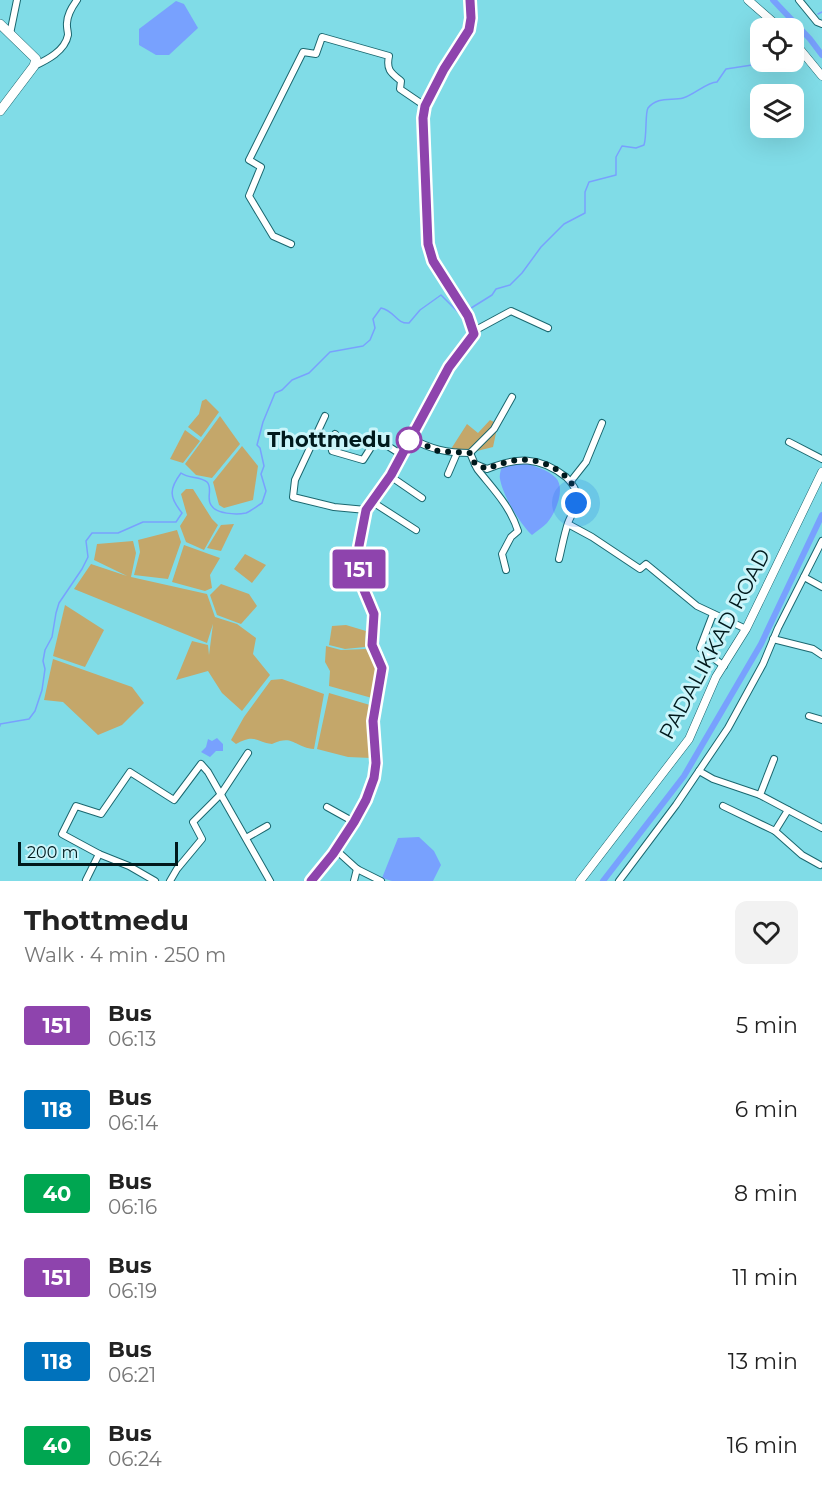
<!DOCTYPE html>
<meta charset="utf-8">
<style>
body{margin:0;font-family:Montserrat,sans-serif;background:#f2f2f2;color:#222;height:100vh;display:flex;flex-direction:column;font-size:22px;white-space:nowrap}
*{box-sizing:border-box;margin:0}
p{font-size:20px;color:#767676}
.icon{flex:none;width:33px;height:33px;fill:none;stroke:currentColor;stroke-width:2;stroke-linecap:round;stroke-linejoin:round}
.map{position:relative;height:881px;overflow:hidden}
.drawer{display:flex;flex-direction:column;background:#fff;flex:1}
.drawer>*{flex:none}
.badge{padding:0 12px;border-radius:4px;font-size:21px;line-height:39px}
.tools{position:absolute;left:750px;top:18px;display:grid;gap:12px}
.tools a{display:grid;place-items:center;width:54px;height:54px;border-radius:12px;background:#fff;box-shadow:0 6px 24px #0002;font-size:30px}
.scale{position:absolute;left:18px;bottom:15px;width:160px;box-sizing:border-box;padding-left:6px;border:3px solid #00191c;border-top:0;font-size:16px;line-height:21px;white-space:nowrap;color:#00191c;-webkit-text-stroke:4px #caf5fa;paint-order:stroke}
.you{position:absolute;width:30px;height:30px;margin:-15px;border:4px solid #fff;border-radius:50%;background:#1a73e8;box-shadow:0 0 0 9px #1a73e833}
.map>.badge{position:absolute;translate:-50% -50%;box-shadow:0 0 0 3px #fff}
.round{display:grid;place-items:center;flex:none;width:63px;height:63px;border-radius:12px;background:#f2f2f2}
.summary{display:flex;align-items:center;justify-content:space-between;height:102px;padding:0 24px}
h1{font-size:28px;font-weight:700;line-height:45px}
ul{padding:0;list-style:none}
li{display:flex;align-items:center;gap:18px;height:84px;padding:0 24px}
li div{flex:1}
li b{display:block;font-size:22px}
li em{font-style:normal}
li .badge{min-width:66px;font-weight:700;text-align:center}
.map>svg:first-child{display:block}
.green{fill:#c4a76a}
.water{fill:#78a1fe}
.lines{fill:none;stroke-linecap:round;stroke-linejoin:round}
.stream{stroke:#78a1fe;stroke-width:1.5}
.canal{stroke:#78a1fe;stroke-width:6}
.minor-casing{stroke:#1a676f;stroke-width:8}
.tertiary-casing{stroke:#1a676f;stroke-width:9}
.secondary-casing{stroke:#1a676f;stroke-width:10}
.minor{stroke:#fff;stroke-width:6}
.tertiary{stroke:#fff;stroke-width:8}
.secondary{stroke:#fff;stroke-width:9}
.line-casing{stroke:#fff;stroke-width:14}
.line{stroke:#8e44ad;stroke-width:9}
.walk{stroke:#00191c;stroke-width:6;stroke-dasharray:0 10.8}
.stop-dot{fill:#fff;stroke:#8e44ad;stroke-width:3}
.labels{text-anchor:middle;stroke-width:6;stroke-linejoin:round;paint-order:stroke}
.stop-label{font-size:21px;font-weight:bold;fill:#00191c;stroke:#caf5fa;text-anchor:end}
.street-label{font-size:21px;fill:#00191c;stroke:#caf5fa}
</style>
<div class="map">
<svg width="822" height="881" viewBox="0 0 822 881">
<rect width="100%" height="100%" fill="#80dce7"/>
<g class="green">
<path d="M206,399L219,412L201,437L188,427L199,414L202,401Z"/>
<path d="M220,416L240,444L212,478L196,475L185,464Z"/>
<path d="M490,420L498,424L493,447L473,452L451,449L467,424L478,433Z"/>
<path d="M185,430L200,441L183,463L170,459Z"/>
<path d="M242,446L258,466L253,500L224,508L219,505L213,482Z"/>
<path d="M186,489H193L212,519L218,525L204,550L186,542L180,526L187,515L181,494Z"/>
<path d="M234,524L221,551L207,548L221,525Z"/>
<path d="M177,530L181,542L168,579L134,575L140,552L138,540Z"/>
<path d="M133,541L136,553L131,577L207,594L215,617L237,624L256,638L253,654L270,675L242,711L222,693L208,671L176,680L192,641L208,645L209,655L213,624L207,643L74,589L91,564L127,576L94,560L97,544Z"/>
<path d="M184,545L220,558L210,575L212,588L205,591L172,582Z"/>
<path d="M245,554L266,565L252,583L234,569Z"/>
<path d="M221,584L249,594L257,606L241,624L217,615L210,595Z"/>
<path d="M65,605L104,630L85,667L53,656Z"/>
<path d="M346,625L366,631L365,647L345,649L329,645L332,626Z"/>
<path d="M326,646L341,650L366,649L379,672L372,698L329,686L330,671L325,662Z"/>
<path d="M53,659L132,687L144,703L122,725L98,735L63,702L44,700Z"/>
<path d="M282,679L324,694L314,749C293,747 294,734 272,744C256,742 255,733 236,744L231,740L244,717L271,680Z"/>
<path d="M329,693L370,705L369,742L371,758L348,757L317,749Z"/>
</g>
<g class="water">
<path d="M176,1L184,4L198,28L169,55H156L139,45V29Z"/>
<path d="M526,463C537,467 548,470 556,478C566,489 555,514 547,523C543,527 537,531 532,535C520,524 503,496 500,479C499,475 501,470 502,465Z"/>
<path d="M217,738L223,744V751H216L210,757L201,752L206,747L208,739L212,741Z"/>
<path d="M419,837L434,851L441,865L433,881H392L382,878L398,838Z"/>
</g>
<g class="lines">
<g class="stream">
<path d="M818,14L822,12"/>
<path d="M468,310L492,295L496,289L510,285L522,273L541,247L564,224L585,213V192L589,182L616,175V157L622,146L636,148L644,145C647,136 645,112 648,108C657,96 672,101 683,98C694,95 707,82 717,82L726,69L752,65L760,60"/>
<path d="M0,726V724L29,719L35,711L42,690L45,669L43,661L45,650L52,637L56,613L59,603L82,569L88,557L86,541L92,533H118L143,522H176L182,513C169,497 169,489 181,473C189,479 200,476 207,482C213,488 206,498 211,505C216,514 236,515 246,513C251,511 257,506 262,503L266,491L261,474L264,466L260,448L257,445L263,422L275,393L282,390L292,380L309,373L330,352L363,346L370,340L375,328L373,319L381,308C395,311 396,324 409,323L420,310L441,295L461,315L464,313"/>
</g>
<g class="canal">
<path d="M773,0L810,39L822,55"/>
<path d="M603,881L684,776L761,644L822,515"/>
</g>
<defs>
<g id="minor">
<path d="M799,0L817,22L822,24"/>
<path d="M10,34L17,0"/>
<path d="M34,66C47,60 65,51 68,35C68,32 67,29 67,26C66,16 72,7 77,0"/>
<path d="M291,244L273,236L249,196L261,167L249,160L303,52L316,54L322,37L389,56C386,70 391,73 401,81L400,89L425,106"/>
<path d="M474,331L511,311L548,328"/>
<path d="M325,416L295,480L293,497L334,507L366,510"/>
<path d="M335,434L331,443L332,451L363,460L370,449L372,436L402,455"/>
<path d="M410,438C430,449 447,453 470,453C473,459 475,466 478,470C494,490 510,506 518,531L511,537L502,554L506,570"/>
<path d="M789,442L822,459"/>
<path d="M470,453L494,429L512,397"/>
<path d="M475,464L487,469C517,457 539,456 566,477C571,482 577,489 577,497C578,505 571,515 568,523C564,535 562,547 559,559"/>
<path d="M448,474L457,453"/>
<path d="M390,476L422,498"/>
<path d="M571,481L586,462L602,423"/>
<path d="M371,501L416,530"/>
<path d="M568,524L592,537L640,569L646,564L697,606L746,629"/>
<path d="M804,577L822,587"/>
<path d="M713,614L700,648L724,666"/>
<path d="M773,639L813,649L822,655"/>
<path d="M809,716L822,720"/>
<path d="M699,771L713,779L760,795L822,828"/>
<path d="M760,795L774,759"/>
<path d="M723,806L775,831L802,855L820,865"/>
<path d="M327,807L354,822"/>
<path d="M775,831L788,810"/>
<path d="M246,838L267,826"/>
<path d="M336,850L357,869L381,881"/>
<path d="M86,880L99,854"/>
<path d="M155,881L129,866L99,854L62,834L76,806L101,814L130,772L174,800L201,764L208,772L270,881"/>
<path d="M170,881L177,869L202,839L193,822L221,794L248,753"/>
<path d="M354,881L357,869"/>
<path d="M619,881L676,805L728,728L763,664L778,628L822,541"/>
</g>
<g id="tertiary">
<path d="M748,0L780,28"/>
<path d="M794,42L822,76"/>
<path d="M311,881L333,854L354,822L366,800L374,778L376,763L373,721L382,668L372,645L374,614L364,590L359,568V546L366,510L391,475L449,367L474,334L468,316L433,261L428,244L424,118L425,106L444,69L469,30L471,18L470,0"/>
<path d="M580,881L689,739L716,677L746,629L822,472"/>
</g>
<path id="secondary" d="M0,24L36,59L34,66L0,111"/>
</defs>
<use href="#minor" class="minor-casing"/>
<use href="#tertiary" class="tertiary-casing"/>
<use href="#secondary" class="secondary-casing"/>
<use href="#minor" class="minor"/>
<use href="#tertiary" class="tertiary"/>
<use href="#secondary" class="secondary"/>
</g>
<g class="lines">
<defs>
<path id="line" d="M311,881L333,854L354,822L366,800L374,778L376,763L373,721L382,668L372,645L374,614L364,590L359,568V546L366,510L391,475L449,367L474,334L468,316L433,261L428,244L423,118L425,106L444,69L469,30L471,18L470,0"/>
</defs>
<use href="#line" class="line-casing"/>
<use href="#line" class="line"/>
<path class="walk" d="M409,440L410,438L438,451L470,453L475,464L487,469C501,463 514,459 529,460C550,462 580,479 576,503"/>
</g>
<circle class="stop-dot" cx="409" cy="440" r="12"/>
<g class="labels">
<g class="stop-label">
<text x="391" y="447">Thottmedu</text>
</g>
<g class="street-label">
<text transform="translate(715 644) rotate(-62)" y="7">PADALIKKAD ROAD</text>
</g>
</g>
</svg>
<div class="tools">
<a><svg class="icon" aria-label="locate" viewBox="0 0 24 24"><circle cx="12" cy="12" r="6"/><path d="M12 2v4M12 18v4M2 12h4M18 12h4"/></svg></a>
<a><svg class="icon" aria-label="layers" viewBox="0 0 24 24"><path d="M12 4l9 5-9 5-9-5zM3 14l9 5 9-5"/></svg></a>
</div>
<div class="scale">200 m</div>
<div class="you" style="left:576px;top:503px"></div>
<b class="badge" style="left:359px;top:569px;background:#8e44ad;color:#fff">151</b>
</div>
<section class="drawer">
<div class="summary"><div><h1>Thottmedu</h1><p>Walk · 4 min · 250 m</p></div><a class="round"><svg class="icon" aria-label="heart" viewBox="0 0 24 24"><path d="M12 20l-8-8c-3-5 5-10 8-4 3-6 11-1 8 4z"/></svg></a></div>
<ul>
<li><span class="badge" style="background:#8e44ad;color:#fff">151</span><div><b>Bus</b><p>06:13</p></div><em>5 min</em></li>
<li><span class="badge" style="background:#0072bc;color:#fff">118</span><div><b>Bus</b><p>06:14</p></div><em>6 min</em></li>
<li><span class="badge" style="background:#00a651;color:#fff">40</span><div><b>Bus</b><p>06:16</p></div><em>8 min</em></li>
<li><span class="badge" style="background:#8e44ad;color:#fff">151</span><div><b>Bus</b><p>06:19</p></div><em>11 min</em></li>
<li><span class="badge" style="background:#0072bc;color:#fff">118</span><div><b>Bus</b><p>06:21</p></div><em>13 min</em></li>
<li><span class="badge" style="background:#00a651;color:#fff">40</span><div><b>Bus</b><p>06:24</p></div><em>16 min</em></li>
</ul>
</section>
